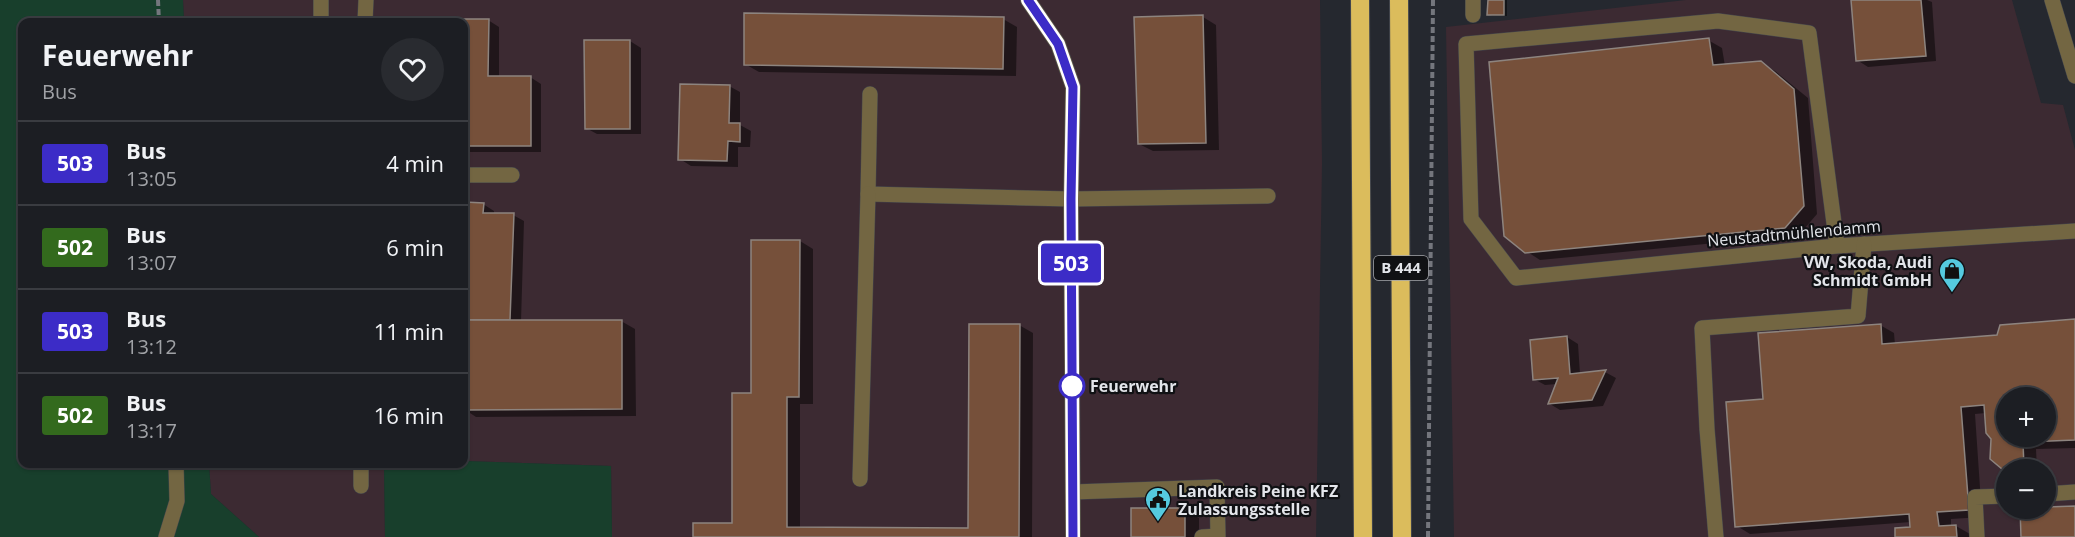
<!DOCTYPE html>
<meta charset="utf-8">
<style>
body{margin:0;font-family:"Open Sans",sans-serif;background:#292b30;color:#f1f3f6;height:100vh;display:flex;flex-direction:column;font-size:22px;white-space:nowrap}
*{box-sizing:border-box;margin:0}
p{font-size:20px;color:#a0a2a6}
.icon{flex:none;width:33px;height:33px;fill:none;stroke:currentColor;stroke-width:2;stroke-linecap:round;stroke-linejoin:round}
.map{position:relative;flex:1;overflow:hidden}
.side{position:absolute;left:18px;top:18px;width:450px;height:450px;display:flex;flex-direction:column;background:#1c1e23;border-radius:12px;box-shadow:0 2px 4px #0004,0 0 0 2px #3a3c41}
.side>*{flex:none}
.badge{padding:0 12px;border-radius:4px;font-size:21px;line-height:39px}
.buttons{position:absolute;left:1996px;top:387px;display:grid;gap:12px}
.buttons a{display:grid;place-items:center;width:60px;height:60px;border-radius:50%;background:#1c1e23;box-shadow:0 2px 4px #0004,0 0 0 2px #3a3c41;font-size:30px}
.map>.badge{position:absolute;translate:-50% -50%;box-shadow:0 0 0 3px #fff}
.round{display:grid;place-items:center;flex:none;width:63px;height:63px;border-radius:32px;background:#292b30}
.summary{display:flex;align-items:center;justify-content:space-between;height:102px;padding:0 24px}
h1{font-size:28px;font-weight:700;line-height:45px}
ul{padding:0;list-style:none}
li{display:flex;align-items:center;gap:18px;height:84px;padding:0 24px;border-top:2px solid #3a3c41}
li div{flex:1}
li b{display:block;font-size:22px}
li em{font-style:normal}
li .badge{min-width:66px;font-weight:700;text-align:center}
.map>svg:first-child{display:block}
.industrial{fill:#3c2a32;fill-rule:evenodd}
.green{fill:#183f2c}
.shadow{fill:#0007;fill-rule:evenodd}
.building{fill:#76503a;stroke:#8d847f;stroke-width:1.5;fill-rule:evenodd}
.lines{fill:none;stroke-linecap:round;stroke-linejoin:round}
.minor-casing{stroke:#43464d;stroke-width:16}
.highway-casing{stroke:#43464d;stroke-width:20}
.path{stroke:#74767d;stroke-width:4;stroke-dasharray:6 3;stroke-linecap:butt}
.minor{stroke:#736642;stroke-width:15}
.highway{stroke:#dbbc5c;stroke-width:18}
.line-casing{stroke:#fff;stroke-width:14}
.line{stroke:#3c2cc7;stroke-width:9}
.stop-dot{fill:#fff;stroke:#3c2cc7;stroke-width:3}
.labels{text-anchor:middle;stroke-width:4.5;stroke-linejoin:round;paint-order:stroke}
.shield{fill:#101114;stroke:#a4a5aa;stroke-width:1.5}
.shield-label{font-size:15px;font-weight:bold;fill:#e3e5ea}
.street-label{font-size:16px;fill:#e3e5ea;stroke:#101114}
.poi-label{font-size:16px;font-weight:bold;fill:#e3e5ea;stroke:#101114;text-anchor:end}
.stop-label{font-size:16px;font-weight:bold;fill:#e3e5ea;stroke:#101114;text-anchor:start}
</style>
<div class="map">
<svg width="2075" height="537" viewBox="0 0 2075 537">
<rect width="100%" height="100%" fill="#25282f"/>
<g class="industrial">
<path d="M183,0H1320L1322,163L1316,537H612L611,466L464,461V22H184Z"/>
<path d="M1686,0H2012L2041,103L2063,105L2075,150V537H1454L1446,27ZM2007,398H2046V436H2007ZM2007,470H2046V508H2007Z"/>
<path d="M209,464H384L385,537H259L211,494Z"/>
</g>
<g class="green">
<path d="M0,0H183L184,22H22V464H209L211,494L259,537H0Z"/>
<path d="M464,461L611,466L612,537H385L384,464H464Z"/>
</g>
<g class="shadow">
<path d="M1489,0H1507V16H1492L1489,14Z"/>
<path d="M1873,0H1927L1932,2L1936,61L1868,67L1857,60Z"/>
<path d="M1203,17L1216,25L1219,150L1153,151L1139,144Z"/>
<path d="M1003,19L1017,27L1016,76L759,72L745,64Z"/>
<path d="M425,20H488L499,27V77H530L541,84V152H464V22H425Z"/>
<path d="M1708,40L1722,48L1725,66L1761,63L1775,71L1808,98L1817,214L1799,235L1540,260L1526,251Z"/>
<path d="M630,41L641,48V134H597L586,128Z"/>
<path d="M729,86L740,92V125L751,131L750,147H738V167L691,166L680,159Z"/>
<path d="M464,204H483L494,211V214L513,215L524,221L521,322L621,321L635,329L636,416L476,417L464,409Z"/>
<path d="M800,241L813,249V404H800V529L970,530L1019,325L1033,333L1032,537H694L734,525L752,394Z"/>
<path d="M2075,321V448L2036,449L2037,470L2007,471L2003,468L1986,413L1975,414L1982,517L1951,519V527L1956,526L1970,534V537H1897L1911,528V522L1750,534L1737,526L1765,400L1880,325L1894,333L1895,345L1998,337ZM2007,398H2046V436H2007Z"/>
<path d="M1567,337L1578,344L1580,374L1605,372L1616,378L1603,406L1560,410L1550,404L1557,384L1545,385L1534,379Z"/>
<path d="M1133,510H1185L1199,518V537H1133Z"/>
</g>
<g class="building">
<path d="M1488,0H1504V15H1487Z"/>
<path d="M1851,0H1921L1926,56L1856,61Z"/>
<path d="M744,13L1004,17L1003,69L744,65Z"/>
<path d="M1203,15L1206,143L1138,144L1134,17Z"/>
<path d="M423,19H489L488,76H531V146H464V22H423Z"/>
<path d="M1709,38L1713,65L1761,61L1794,89L1804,206L1785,228L1525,253L1504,236L1489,62Z"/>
<path d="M584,40H630V129H585Z"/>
<path d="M680,84L730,85L729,123H740V142L728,141L727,161L678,160Z"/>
<path d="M464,202L484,203L483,213H514L510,320H464Z"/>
<path d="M751,240H800L799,397H787V527L968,528L969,324H1020L1019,537H693V523H732V393H751Z"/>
<path d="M2075,319V440L2023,442L2024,468L2002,469L1990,459L1991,439L1986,433L1984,405L1961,407L1969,510L1937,512L1939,526L1956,525L1957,537H1895V528L1910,527L1909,514L1735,527L1726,402L1763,399L1758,333L1881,324L1882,344L1997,335L2000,325ZM2007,398H2046V436H2007Z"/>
<path d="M464,320H622V409L464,410Z"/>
<path d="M1567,336L1570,374L1606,370L1592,400L1548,404L1558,378L1533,380L1530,340Z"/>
<path d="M2075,506V537H2021L2020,508Z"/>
<rect x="1131" y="508" width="54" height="29"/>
</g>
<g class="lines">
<defs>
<g id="minor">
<path d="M1028,0L1058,44L1073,87L1071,199L1073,537"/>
<path d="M1473,0V15"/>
<path d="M2052,0L2075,76"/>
<path d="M321,17V0"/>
<path d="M365,22L366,0"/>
<path d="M870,94L868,194L1071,199L1268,196"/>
<path d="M464,175H512"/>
<path d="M1837,246L1809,33L1718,21L1466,44L1471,219L1516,278L1837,246L2075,231"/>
<path d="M860,479L868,194"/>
<path d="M361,486V464"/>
<path d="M1073,492L1217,487L1218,536L1202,537"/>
<path d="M2046,494L2075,492"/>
<path d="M166,537L177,501L176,464"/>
<path d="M1716,537L1707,429L1702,328L1858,316L1864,244"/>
<path d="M1977,537L1975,497L2007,496"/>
</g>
<g id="highway">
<path d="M1360,0L1363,537"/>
<path d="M1399,0L1402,537"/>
</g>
</defs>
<use href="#minor" class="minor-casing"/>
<use href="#highway" class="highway-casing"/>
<g class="path">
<path d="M158,0L159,22"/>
<path d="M1428,537L1433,0"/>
</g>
<use href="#minor" class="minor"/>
<use href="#highway" class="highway"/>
</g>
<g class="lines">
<defs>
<path id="line" d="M1028,0L1058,44L1073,87L1071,199L1073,537"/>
</defs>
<use href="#line" class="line-casing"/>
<use href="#line" class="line"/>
</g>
<defs>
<symbol id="shop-pin" viewBox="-11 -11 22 30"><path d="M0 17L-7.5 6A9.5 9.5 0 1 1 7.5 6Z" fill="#55cadf" stroke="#101114"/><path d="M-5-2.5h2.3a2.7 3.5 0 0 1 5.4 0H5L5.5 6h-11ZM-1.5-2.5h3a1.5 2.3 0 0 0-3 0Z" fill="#111"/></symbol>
<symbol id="civic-pin" viewBox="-11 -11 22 30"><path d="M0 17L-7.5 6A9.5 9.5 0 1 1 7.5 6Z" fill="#55cadf" stroke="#101114"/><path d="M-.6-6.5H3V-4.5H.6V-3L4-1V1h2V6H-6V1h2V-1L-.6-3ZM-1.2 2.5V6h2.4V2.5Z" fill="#111"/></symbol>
</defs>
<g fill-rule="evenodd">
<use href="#shop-pin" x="1937" y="256" width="30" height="40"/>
<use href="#civic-pin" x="1143" y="485" width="30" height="40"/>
</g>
<circle class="stop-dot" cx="1072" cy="386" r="12"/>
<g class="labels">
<rect class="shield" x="1374" y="256" width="54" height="24" rx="4.5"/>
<g class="shield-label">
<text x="1401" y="273">B 444</text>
</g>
<g class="street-label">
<text transform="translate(1794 233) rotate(-5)" y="6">Neustadtmühlendamm</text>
</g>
<g class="poi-label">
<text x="1932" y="268">VW, Skoda, Audi<tspan x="1932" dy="18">Schmidt GmbH</tspan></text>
<text x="1178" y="497" text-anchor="start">Landkreis Peine KFZ<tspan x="1178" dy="18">Zulassungsstelle</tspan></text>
</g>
<g class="stop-label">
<text x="1090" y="392">Feuerwehr</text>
</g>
</g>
</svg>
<div class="buttons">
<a>+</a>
<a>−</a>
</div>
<b class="badge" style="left:1071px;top:263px;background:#3c2cc7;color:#fff">503</b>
<section class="side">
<div class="summary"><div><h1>Feuerwehr</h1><p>Bus</p></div><a class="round"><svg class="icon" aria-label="heart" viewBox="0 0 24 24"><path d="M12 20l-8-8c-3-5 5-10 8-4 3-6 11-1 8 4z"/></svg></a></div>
<ul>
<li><span class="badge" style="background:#3c2cc7;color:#fff">503</span><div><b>Bus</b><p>13:05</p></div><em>4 min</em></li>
<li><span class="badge" style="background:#336a1d;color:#fff">502</span><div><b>Bus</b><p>13:07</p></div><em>6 min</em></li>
<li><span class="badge" style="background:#3c2cc7;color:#fff">503</span><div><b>Bus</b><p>13:12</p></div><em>11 min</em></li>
<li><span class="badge" style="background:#336a1d;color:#fff">502</span><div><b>Bus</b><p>13:17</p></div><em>16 min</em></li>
</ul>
</section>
</div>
